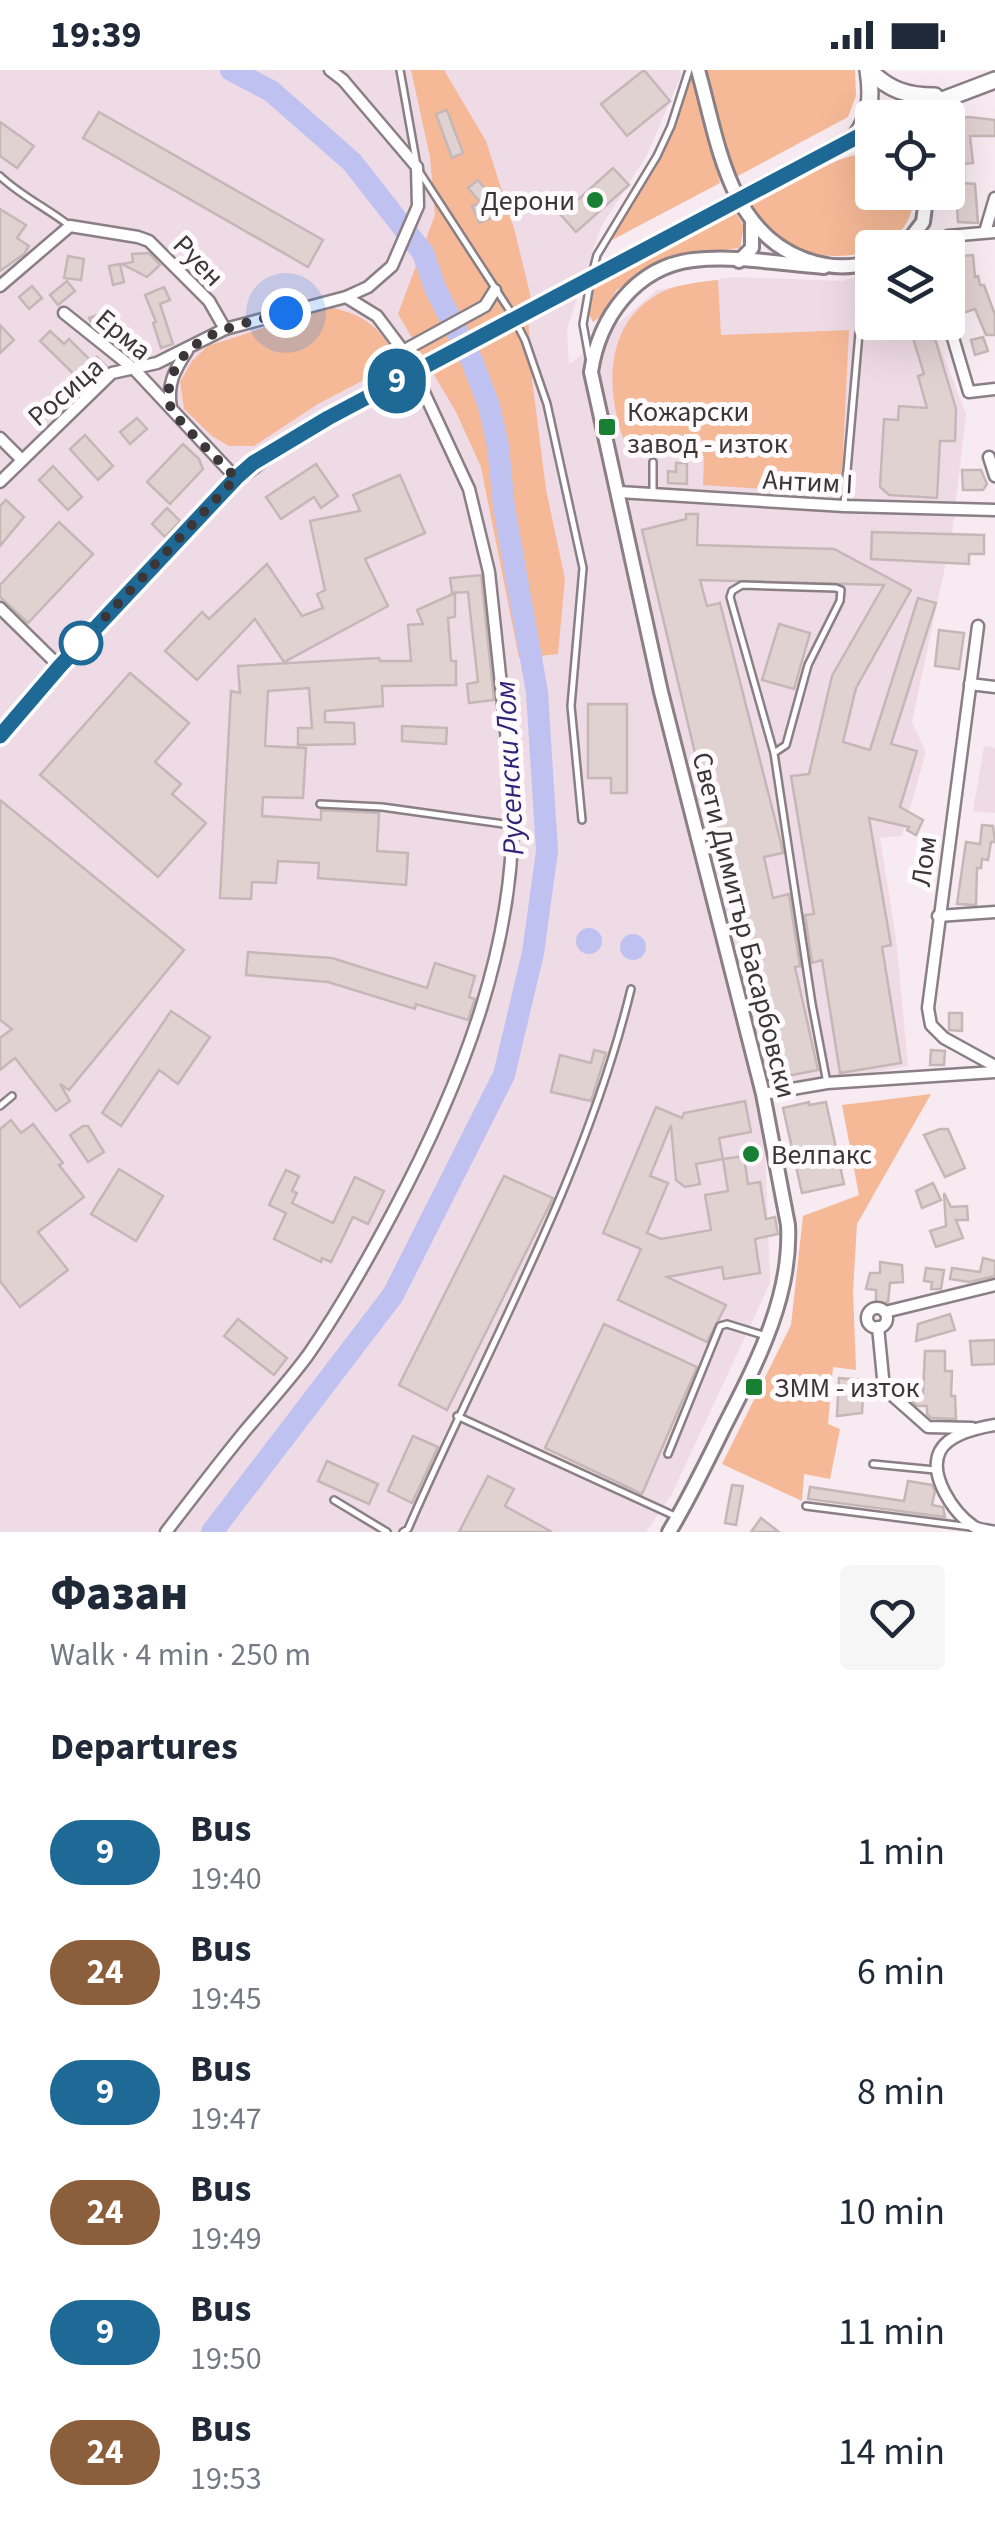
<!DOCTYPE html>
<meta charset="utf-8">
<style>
body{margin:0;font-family:"Source Sans 3",sans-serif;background:#f6f6f7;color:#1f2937;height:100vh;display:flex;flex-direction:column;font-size:38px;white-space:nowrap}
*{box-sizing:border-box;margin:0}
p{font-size:32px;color:#747a83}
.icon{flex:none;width:55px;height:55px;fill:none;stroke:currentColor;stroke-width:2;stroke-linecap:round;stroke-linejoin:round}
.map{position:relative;height:1462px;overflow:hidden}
.drawer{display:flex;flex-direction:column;background:#fff;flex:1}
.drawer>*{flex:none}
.badge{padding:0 20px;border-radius:32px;font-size:35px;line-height:65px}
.buttons{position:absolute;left:855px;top:30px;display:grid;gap:20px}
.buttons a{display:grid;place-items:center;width:110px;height:110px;border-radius:10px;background:#fff;box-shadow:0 10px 40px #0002;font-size:50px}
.you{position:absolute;width:50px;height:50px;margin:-25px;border:8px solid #fff;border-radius:50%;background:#1a73e8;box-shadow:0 0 0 15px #1a73e833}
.map>.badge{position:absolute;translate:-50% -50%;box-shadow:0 0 0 5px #fff}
h2{padding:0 50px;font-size:38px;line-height:90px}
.round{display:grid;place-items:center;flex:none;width:105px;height:105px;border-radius:10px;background:#f6f6f7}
.headline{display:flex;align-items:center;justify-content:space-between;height:170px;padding:0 50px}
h1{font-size:48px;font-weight:800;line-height:75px}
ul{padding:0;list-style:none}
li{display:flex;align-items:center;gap:30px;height:120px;padding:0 50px}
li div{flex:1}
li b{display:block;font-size:38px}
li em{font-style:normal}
li .badge{min-width:110px;font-weight:700;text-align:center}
.status{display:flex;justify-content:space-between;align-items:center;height:70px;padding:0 50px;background:#fff;direction:ltr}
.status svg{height:28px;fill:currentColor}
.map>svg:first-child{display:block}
.built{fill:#efdbe5}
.green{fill:#f5b997}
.water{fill:#bfc2f1}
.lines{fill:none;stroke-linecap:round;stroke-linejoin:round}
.river{stroke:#bfc2f1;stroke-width:22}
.building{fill:#e1d2d2;stroke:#c6b7b7;stroke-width:2.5;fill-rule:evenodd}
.service-casing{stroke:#8a7f84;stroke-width:10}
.minor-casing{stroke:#8a7f84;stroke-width:15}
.tertiary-casing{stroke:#8a7f84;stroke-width:18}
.secondary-casing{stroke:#8a7f84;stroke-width:20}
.service{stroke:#fff;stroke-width:5}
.minor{stroke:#fff;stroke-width:10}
.tertiary{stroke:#fff;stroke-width:12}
.secondary{stroke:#fff;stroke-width:15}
.secondary-bridge-casing{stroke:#8a7f84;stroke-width:20;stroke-linecap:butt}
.secondary-bridge{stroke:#fff;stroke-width:15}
.line-casing{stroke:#fff;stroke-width:22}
.line{stroke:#1f6997;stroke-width:15}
.walk{stroke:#3b3638;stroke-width:10;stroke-dasharray:0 18}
.poi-dot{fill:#187f33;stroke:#fffafc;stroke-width:4}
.stop-dot{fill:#fff;stroke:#1f6997;stroke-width:5}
.labels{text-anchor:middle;stroke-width:10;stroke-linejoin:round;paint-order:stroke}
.poi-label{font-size:28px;fill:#3b3638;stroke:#fffafc;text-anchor:start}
.street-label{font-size:28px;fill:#3b3638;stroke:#fffafc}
.water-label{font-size:30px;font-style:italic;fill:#2f247a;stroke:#fffafc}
</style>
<div class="status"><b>19:39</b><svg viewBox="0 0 49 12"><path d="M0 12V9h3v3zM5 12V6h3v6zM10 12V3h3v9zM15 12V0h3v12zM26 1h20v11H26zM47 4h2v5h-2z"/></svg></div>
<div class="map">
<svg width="995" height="1462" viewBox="0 0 995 1462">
<rect width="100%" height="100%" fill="#f7eaf0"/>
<g class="built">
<path d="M0,0H680L681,6L647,85L601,157L567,259L569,295L657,220L732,207L842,211L872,201V252L931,253L966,344L952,464L912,652L926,682L902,766L880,768L896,868L908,996L763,1024L770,1213L671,1426L646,1462H0Z"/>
<path d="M984,676L995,678V743L973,741Z"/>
</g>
<g class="green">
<path d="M411,0H444L486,71L515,162L531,228L528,245L532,309L546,419L565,509L558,584L519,588L481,397L456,342L398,244L435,145L430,87Z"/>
<path d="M705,0H855L856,26L848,47L736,107Z"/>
<path d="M691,7L694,11L720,113L612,170L669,66Z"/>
<path d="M872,82V122L914,123C914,189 827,199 779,172C766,165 757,149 747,138C785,118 830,86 872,82Z"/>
<path d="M735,142L744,156L740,178L678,186L648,197L617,220L600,247L593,252L589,244L595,214Z"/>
<path d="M718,210L721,265L849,260L841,424L703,415L704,386L630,385C605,330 599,252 664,221C680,214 700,212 718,210Z"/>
<path d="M328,237C369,245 378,258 400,291L318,334L254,376H229L212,366L184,339L180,312L192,291L208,276Z"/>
<path d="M931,1024L857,1154L853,1221L856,1300L833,1297L828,1354L840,1359L830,1409L804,1404L802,1431L722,1394L791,1255L803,1146L859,1125L842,1035Z"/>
</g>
<g class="water">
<circle cx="589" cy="871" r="13"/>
<circle cx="633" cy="877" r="13"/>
</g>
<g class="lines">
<path class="river" d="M212,1462L393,1225L504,1005L533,883L547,781L537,622L504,437L498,376L489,336L472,291L436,220L423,183L352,92L271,21L231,0"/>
</g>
<g class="building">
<path d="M644,0L670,31L627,66L601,34Z"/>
<path d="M447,40L463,83L452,88L436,44Z"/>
<path d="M99,42L323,170L308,197L83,68Z"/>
<path d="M969,47L995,50V66H970L973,93L964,94V113L975,114L978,153L958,152L954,95L948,96V79L960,78L958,48Z"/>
<path d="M0,52L34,76L17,98L0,86Z"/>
<path d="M613,98L629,115L576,162L561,145Z"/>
<path d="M478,110L492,127L499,145L479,153L472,136L481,133L468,118Z"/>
<path d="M0,139L26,155L17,168L29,176L24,184L0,201Z"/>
<path d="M149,183L160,195L147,207L122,194L133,192L132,184Z"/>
<path d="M973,185L975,207L978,206L980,215H984L995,245V265H986L975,239L963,243L959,231L948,193L952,187Z"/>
<path d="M68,186L84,189L81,210L64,208Z"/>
<path d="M120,194L124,212L113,215L109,196Z"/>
<path d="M67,211L75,221L58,235L50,225Z"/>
<path d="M32,216L42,228L29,239L19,227Z"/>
<path d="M164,217L170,230L160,234L173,274L161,278L153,253L156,252L145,225Z"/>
<path d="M113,239L118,251L98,259L92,254L89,248Z"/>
<path d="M0,255L14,270L0,283Z"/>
<path d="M50,261L64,274L69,269L92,292L97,287L106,296L86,316L40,271Z"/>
<path d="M933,262L956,339L955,371H940L937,428L889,425L880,417L884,349L898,350L899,336L927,338L918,306L924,304L913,268Z"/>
<path d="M983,267L988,281L975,285L971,270Z"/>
<path d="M137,348L147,359L130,374L120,362Z"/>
<path d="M85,365L113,396L98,410L70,379Z"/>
<path d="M183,374L199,389L203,399L170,434L147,412Z"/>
<path d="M676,393H687V414L668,413V401L676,402Z"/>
<path d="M316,394L338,426L321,438L314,427L281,449L266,427Z"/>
<path d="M53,396L82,427L68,440L39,410Z"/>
<path d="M962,400H981L987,414L983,420H963Z"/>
<path d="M400,405L425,463L365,489L388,536L284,592L255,549L197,610L165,581L202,542L209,549L267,494L302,546L323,538L317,524L325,520L310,451L360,441L353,425Z"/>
<path d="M6,430L24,447L0,476V436Z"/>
<path d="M167,438L180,451L165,467L152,454Z"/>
<path d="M686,444H698L697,475L834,479L911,520L856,618L843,672L870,680L918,528L936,533L891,674L917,681L900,737L923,750L916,765L907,760L909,757L869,748L891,875L882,877L901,993L840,1003L822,890L812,893L805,845L814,844L791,706L809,704L832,606L884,515L700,510L707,536L720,533L781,773L783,783L764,787L773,828L789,824L800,896L795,897L818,1000L782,1007L750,868L744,871L723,779L718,780L642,460L686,449Z"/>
<path d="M59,452L93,484L28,553L0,527V515Z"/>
<path d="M872,462L984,465V484H969V494L871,489Z"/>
<path d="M481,505L494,630L469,633L467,614L478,612L468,522L452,523L450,508Z"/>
<path d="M455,523V547L448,548L451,591H456V615L382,616L383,636L325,641V652L354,653L355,674L298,675V658H312L309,618L268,621L265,676L306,678L303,728L263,727L262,746L321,750V740L379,743L377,781L408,783L406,815L318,808L319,793L278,791L276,813L252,812L251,829L220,828L231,621L240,623L238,596L379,588L380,591H411L408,555L423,554L417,540Z"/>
<path d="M779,554L810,563L794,619L762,610Z"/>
<path d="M939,560L964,563L959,599L935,596Z"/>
<path d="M130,603L189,653L155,692L181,714L172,724L206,753L158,807L40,705Z"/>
<path d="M588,634H627V723H611V708H588Z"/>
<path d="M402,656L447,658L446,674L402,671Z"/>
<path d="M0,730L184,880L69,1020L60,1014L70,1031L56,1041L15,988L0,1000V968L12,959L0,950Z"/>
<path d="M982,755L993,756L995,772H991L988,790L982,789L981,798H977L976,835L957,834L966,772L980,774Z"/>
<path d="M248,882L332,888L427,918L435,893L475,906L469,927L475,929L468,950L416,934L415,939L328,912L246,905Z"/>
<path d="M171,941L210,967L178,1014L159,1000L121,1056L102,1043Z"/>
<path d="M949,943H962V961L949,960Z"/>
<path d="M594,980L606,983L591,1031L551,1022L560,985L591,993Z"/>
<path d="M931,980L945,981L944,995H930Z"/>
<path d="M745,1031L751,1062L719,1068L723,1089L744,1086L748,1114L760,1112L766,1149L775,1147L778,1164L755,1169L760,1203L724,1209L722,1197L667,1207L726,1235L707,1272L618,1230L641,1179L603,1163L656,1037L682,1048L684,1043ZM671,1055L676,1110L685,1117L700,1114L696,1094L723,1089L728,1121L705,1125L711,1160L661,1169L647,1163L668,1113L650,1106Z"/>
<path d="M809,1032V1035L826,1032L844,1114L802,1123L783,1038Z"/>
<path d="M11,1050L21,1063L33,1054L63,1093L59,1095L84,1127L38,1162L68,1200L20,1237L0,1211V1059Z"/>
<path d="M83,1056H88L104,1082L88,1092L70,1065Z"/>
<path d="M940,1059H948L965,1098L945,1107L924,1065Z"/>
<path d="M119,1099L163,1126L136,1171L91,1144Z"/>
<path d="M286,1100L299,1106L292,1121L297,1123L292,1133L333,1153L355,1107L384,1121L368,1154L353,1147L331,1192L322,1188L321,1192L274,1169L286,1143L269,1135Z"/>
<path d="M504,1106L553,1128L447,1340L399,1315Z"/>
<path d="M933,1113L941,1130L922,1138L916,1121Z"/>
<path d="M944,1123L951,1137L967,1136L968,1150H956L963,1168L936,1177L930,1161L946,1156Z"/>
<path d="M983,1188L995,1191V1206L969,1212L950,1209L952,1198L980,1202Z"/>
<path d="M880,1192L902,1195L903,1212L890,1213L888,1232L881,1234H876V1220L866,1219L870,1203H880Z"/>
<path d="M926,1198L944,1200L941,1219H931L932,1212L924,1211Z"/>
<path d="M950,1244L955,1260L916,1271L918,1254Z"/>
<path d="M238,1249L287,1288L274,1305L224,1266Z"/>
<path d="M604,1254L697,1297L642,1424L545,1378Z"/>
<path d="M995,1270V1294L972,1295L970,1271Z"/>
<path d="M925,1281H945V1301H952L951,1326H955L956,1349L931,1348L927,1344V1336H917L906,1326L923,1325Z"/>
<path d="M839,1308L864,1310L862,1343L837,1346Z"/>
<path d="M413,1366L438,1377L412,1433L388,1421Z"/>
<path d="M327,1391L378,1414L369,1434L318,1411Z"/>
<path d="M488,1406L514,1419L505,1436L552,1462H459Z"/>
<path d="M908,1411L932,1415L935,1421L932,1435L943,1437L945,1447L808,1429L810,1417L904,1431Z"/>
<path d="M732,1415L743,1416L736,1455L725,1453Z"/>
<path d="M761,1448L779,1462H751Z"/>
</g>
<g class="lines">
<defs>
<g id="service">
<path d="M400,0L416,90"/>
<path d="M419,101L510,241L525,270L547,334L583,498L571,636L582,750"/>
<path d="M0,106C21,126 47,138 70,156"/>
<path d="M592,204L597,185L657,86L671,56L689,0"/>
<path d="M589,287L583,254L590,214"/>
<path d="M653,422V392"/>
<path d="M844,435L859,263"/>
<path d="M774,683L786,675L808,595L840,531L841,520L836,518L742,515L732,521L730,527L774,683L812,934L827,1013"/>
<path d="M320,734L382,737L511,755"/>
<path d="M0,1036L12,1026"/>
<path d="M457,1346L677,1447"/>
<path d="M668,1384L720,1256L727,1254L766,1266"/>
<path d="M873,1394L935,1400"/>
<path d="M334,1430L387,1462"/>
<path d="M806,1436L971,1457"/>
<path d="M403,1462L408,1459C485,1281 585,1109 631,919"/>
</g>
<g id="minor">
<path d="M985,162L995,128"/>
<path d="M934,178L948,166L995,162"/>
<path d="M0,216L70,156L138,167L149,171L209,231L225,259"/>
<path d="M64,243L134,299L236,408"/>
<path d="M948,251L969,322L995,319"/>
<path d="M403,281L485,236L495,220"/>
<path d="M171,338C167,314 174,301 187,281"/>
<path d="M0,368L22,390"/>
<path d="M989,387L995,406"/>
<path d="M0,412L112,303L157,293L225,259L346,227L368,217L392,196L418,136L417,97L343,10L330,0"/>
<path d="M619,422L844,436L995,440"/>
<path d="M0,538L59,596"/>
<path d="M978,556L928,938L931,955L944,968L995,996"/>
<path d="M970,614L995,617"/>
<path d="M938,846L995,842"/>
<path d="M763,1024L827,1013L995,1002"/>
<circle cx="877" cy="1248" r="10"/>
<path d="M885,1242L995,1215"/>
<path d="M878,1257L884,1318L928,1357L972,1358"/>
<path d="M995,1355C977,1358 949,1364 940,1381C928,1405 953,1442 973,1456C978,1460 988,1460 995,1462"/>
<path d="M166,1462C192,1428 218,1394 245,1361C266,1336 289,1311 308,1285C340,1239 367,1191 393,1142C462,1012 520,868 512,718L489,502L469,419L407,286L377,246L346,227"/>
</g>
<g id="tertiary">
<path d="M698,0C718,70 727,160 804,189C827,198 848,199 872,192"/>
<path d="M903,178L923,152L927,122"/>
<path d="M739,191L752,178V154"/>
<path d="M669,1462C689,1429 706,1394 723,1359C755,1296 792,1228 788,1155L763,1024L661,622L591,302C599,248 635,197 693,190C735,185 782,194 824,197"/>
</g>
<g id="secondary">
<path d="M869,0C889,20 907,26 935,26"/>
<path d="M895,48L995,10"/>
<path d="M855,67C871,46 872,26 868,0"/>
<path d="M0,666L59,596L236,408L270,383"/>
</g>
</defs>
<use href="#service" class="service-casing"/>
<use href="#minor" class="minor-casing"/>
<use href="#tertiary" class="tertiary-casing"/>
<use href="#secondary" class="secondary-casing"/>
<use href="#service" class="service"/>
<use href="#minor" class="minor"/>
<use href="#tertiary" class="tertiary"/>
<use href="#secondary" class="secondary"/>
<defs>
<path id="secondary-bridge" d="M270,383L328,348L855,67"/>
</defs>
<use href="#secondary-bridge" class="secondary-bridge-casing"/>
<use href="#secondary-bridge" class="secondary-bridge"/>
</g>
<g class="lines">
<defs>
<path id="line" d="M0,666L60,596L236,408L253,393L328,348L872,59"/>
</defs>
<use href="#line" class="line-casing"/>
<use href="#line" class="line"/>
<path class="walk" d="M81,573L236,408C221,392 182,356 172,340C167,331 168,319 171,310C185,261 244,254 286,243"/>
</g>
<g class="poi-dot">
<circle cx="595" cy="130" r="10"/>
<rect x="597" y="347" width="20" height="20" rx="5"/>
<circle cx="751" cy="1084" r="10"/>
<rect x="744" y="1307" width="20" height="20" rx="5"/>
</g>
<circle class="stop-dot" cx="81" cy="573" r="20"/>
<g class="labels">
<g class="poi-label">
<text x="575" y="140" text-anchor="end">Дерони</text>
<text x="627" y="351">Кожарски<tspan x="627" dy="32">завод - изток</tspan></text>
<text x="771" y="1094">Велпакс</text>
<text x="774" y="1327">ЗММ - изток</text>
</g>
<g class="street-label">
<text transform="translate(199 190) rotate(46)" y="10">Руен</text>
<text transform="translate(124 264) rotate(40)" y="10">Ерма</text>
<text transform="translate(65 321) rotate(-41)" y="10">Росица</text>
<text transform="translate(808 411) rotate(3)" y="10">Антим I</text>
<text transform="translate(923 791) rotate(-82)" y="10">Лом</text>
<text transform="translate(745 855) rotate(76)" y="10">Свети Димитър Басарбовски</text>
</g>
<g class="water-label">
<text transform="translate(509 698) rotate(-93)" y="10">Русенски Лом</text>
</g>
</g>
</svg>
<div class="buttons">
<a><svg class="icon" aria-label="locate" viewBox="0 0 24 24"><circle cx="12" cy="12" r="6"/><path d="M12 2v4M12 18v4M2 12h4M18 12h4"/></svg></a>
<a><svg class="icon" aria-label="layers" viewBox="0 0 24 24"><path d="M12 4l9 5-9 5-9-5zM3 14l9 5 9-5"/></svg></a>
</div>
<div class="you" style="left:286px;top:243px"></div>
<b class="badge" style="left:397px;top:311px;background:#1f6997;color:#fff">9</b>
</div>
<section class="drawer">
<div class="headline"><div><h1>Фазан</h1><p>Walk · 4 min · 250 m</p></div><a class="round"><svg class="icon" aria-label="heart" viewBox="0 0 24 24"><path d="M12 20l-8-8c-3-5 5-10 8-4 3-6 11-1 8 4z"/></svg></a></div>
<h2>Departures</h2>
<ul>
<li><span class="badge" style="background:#1f6997;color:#fff">9</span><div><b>Bus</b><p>19:40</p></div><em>1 min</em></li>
<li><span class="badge" style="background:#8b5e3c;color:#fff">24</span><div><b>Bus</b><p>19:45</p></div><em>6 min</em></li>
<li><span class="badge" style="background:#1f6997;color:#fff">9</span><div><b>Bus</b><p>19:47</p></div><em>8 min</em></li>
<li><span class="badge" style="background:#8b5e3c;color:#fff">24</span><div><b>Bus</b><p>19:49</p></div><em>10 min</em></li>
<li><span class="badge" style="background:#1f6997;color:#fff">9</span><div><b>Bus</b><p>19:50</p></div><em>11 min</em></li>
<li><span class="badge" style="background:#8b5e3c;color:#fff">24</span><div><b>Bus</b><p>19:53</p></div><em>14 min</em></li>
</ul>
</section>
